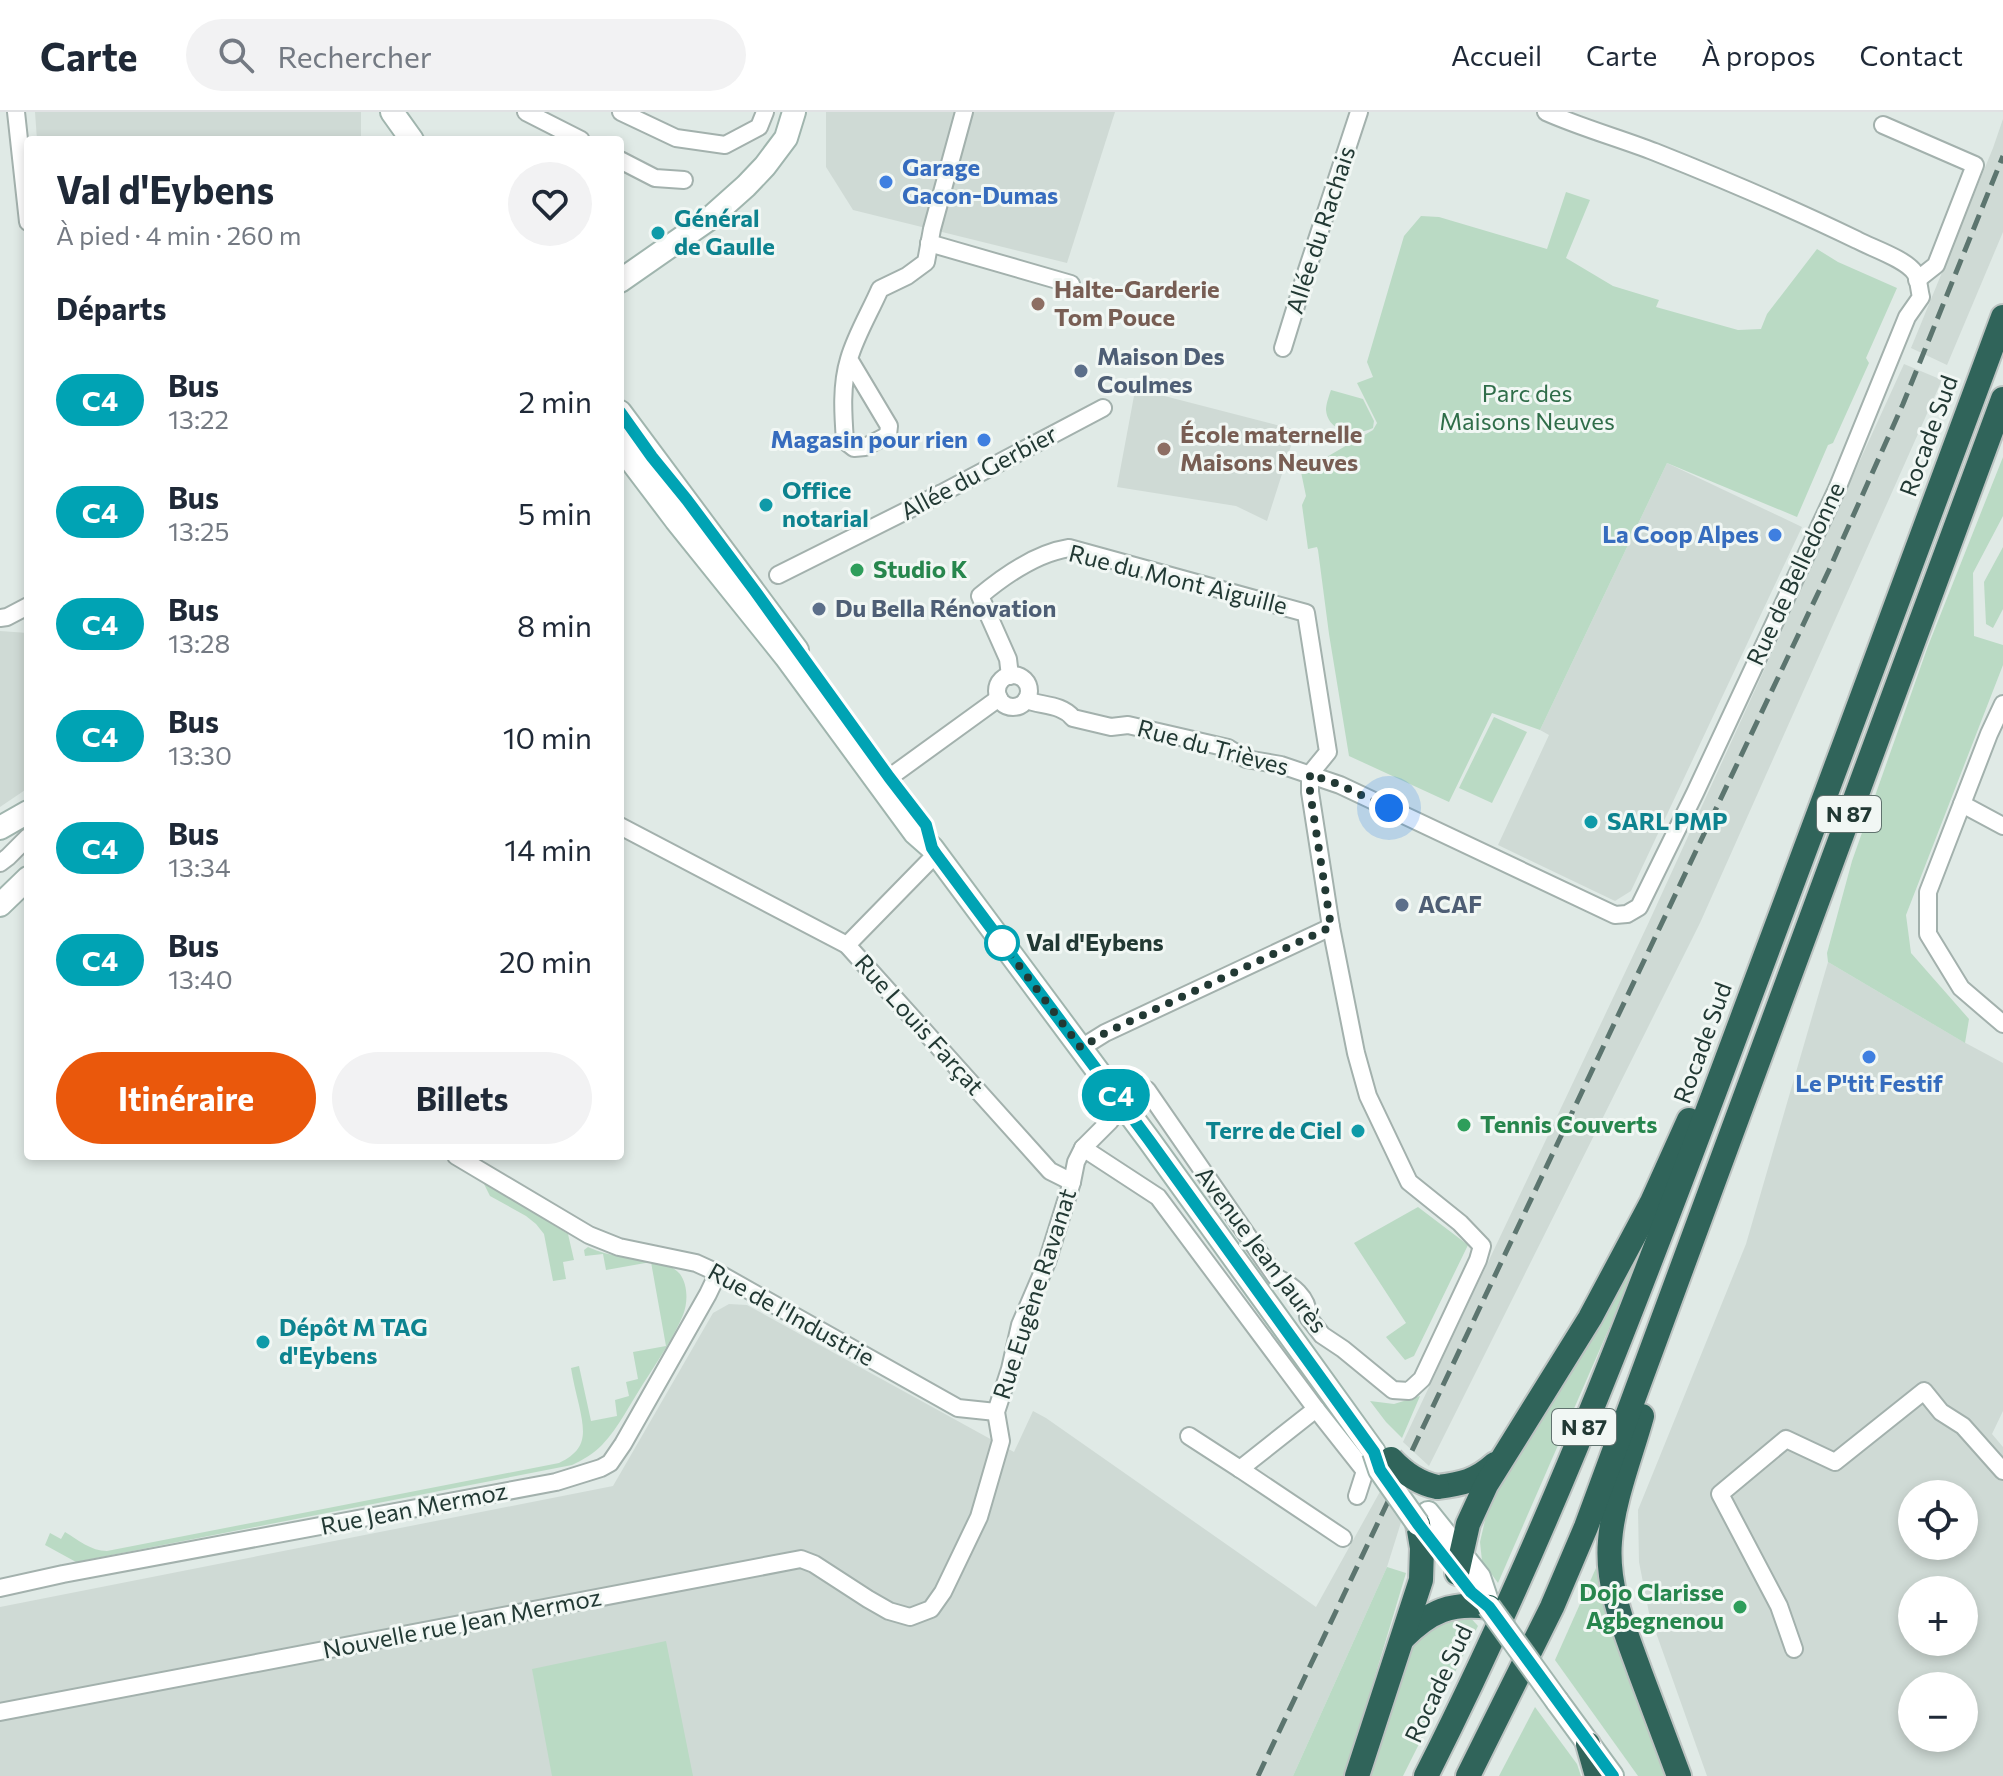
<!DOCTYPE html>
<html lang="fr">
<meta charset="utf-8">
<style>
body{margin:0;font-family:Commissioner,sans-serif;background:#f2f2f3;color:#1f2937;height:100vh;display:flex;flex-direction:column;font-size:30px;white-space:nowrap}
*{box-sizing:border-box;margin:0}
p{font-size:26px;color:#747a83}
.icon{flex:none;width:44px;height:44px;fill:none;stroke:currentColor;stroke-width:2;stroke-linecap:round;stroke-linejoin:round}
.map{position:relative;flex:1;overflow:hidden}
.details{position:absolute;left:24px;top:24px;width:600px;height:1024px;display:flex;flex-direction:column;background:#fff;border-radius:8px;box-shadow:0 4px 12px #0003}
.details>*{flex:none}
.badge{padding:0 16px;border-radius:26px;font-size:28px;line-height:52px}
.tools{position:absolute;left:1898px;top:1368px;display:grid;gap:16px}
.tools a{display:grid;place-items:center;width:80px;height:80px;border-radius:50%;background:#fff;box-shadow:0 4px 12px #0003;font-size:40px}
.you{position:absolute;width:40px;height:40px;margin:-20px;border:6px solid #fff;border-radius:50%;background:#1a73e8;box-shadow:0 0 0 12px #1a73e833}
.map>.badge{position:absolute;translate:-50% -50%;box-shadow:0 0 0 4px #fff}
h2{padding:0 32px;font-size:30px;line-height:72px}
.round{display:grid;place-items:center;flex:none;width:84px;height:84px;border-radius:42px;background:#f2f2f3}
.overview{display:flex;align-items:center;justify-content:space-between;height:136px;padding:0 32px}
h1{font-size:38px;font-weight:700;line-height:60px}
.cta{display:flex;gap:16px;margin-top:auto;padding:16px 32px}
.cta a{flex:1;height:92px;border-radius:48px;background:#ea580c;color:#fff;font-size:32px;font-weight:700;line-height:92px;text-align:center}
.cta a+a{background:#f2f2f3;color:#1f2937}
ul{padding:0;list-style:none}
li{display:flex;align-items:center;gap:24px;height:112px;padding:0 32px}
li div{flex:1}
li b{display:block;font-size:30px}
li em{font-style:normal}
li .badge{min-width:88px;font-weight:700;text-align:center}
header{display:flex;align-items:center;gap:48px;box-sizing:border-box;height:112px;padding:0 40px;background:#fff;border-bottom:2px solid #e0e1e3}
header strong{font-size:38px}
nav{display:flex;gap:44px;margin-inline-start:auto;font-size:28px}
.search{width:560px;height:72px;background:#f2f2f3;display:flex;align-items:center;gap:20px;box-sizing:border-box;padding:0 28px;border-radius:44px;color:#747a83;font-size:30px}
.map>svg:first-child{display:block}
.built{fill:#cfdad5;fill-rule:evenodd}
.green{fill:#badac4}
.lines{fill:none;stroke-linecap:round;stroke-linejoin:round}
.street-casing{stroke:#a3b1ad;stroke-width:20}
.secondary-casing{stroke:#a0b5ae;stroke-width:26}
.highway-casing{stroke:#bdc4c2;stroke-width:28}
.street{stroke:#fff;stroke-width:16}
.secondary{stroke:#fff;stroke-width:22}
.highway{stroke:#30645a;stroke-width:24}
.rail{stroke:#5c756f;stroke-width:5;stroke-dasharray:16 8;stroke-linecap:butt}
.secondary-bridge-casing{stroke:#a0b5ae;stroke-width:26;stroke-linecap:butt}
.highway-bridge-casing{stroke:#bdc4c2;stroke-width:28;stroke-linecap:butt}
.secondary-bridge{stroke:#fff;stroke-width:22}
.highway-bridge{stroke:#30645a;stroke-width:24}
.line-casing{stroke:#fff;stroke-width:18}
.line{stroke:#00a3b4;stroke-width:12}
.walk{stroke:#223934;stroke-width:8;stroke-dasharray:0 14.4}
.shop-dot{fill:#3f7fe0;stroke:#f1f7f4;stroke-width:3}
.culture-dot{fill:#0f9aa8;stroke:#f1f7f4;stroke-width:3}
.education-dot{fill:#8d6e63;stroke:#f1f7f4;stroke-width:3}
.service-dot{fill:#5c6f8a;stroke:#f1f7f4;stroke-width:3}
.leisure-dot{fill:#2e9e5b;stroke:#f1f7f4;stroke-width:3}
.stop-dot{fill:#fff;stroke:#00a3b4;stroke-width:4}
.labels{text-anchor:middle;stroke-width:6;stroke-linejoin:round;paint-order:stroke}
.shield{fill:#f1f7f4;stroke:#60726e;stroke-width:2}
.shield-label{font-size:22px;font-weight:bold;fill:#223934}
.shop-label{font-size:24px;font-weight:bold;fill:#366cbe;stroke:#f1f7f4;text-anchor:end}
.culture-label{font-size:24px;font-weight:bold;fill:#0d838f;stroke:#f1f7f4;text-anchor:start}
.street-label{font-size:24px;fill:#223934;stroke:#f1f7f4}
.education-label{font-size:24px;font-weight:bold;fill:#785e54;stroke:#f1f7f4;text-anchor:start}
.service-label{font-size:24px;font-weight:bold;fill:#4e5e75;stroke:#f1f7f4;text-anchor:start}
.park-label{font-size:24px;fill:#2f6d49;stroke:#f1f7f4}
.leisure-label{font-size:24px;font-weight:bold;fill:#27864d;stroke:#f1f7f4;text-anchor:start}
.stop-label{font-size:24px;font-weight:bold;fill:#223934;stroke:#f1f7f4;text-anchor:start}
</style>
<header>
<strong>Carte</strong>
<div class="search"><svg class="icon" aria-label="search" viewBox="0 0 24 24"><circle cx="10" cy="10" r="6"/><path d="M15 15l6 6"/></svg>Rechercher</div>
<nav><a>Accueil</a><a>Carte</a><a>À propos</a><a>Contact</a></nav>
</header>
<div class="map">
<svg width="2003" height="1664" viewBox="0 0 2003 1664">
<rect width="100%" height="100%" fill="#e0eae6"/>
<g class="built">
<path d="M35,0H361V24L363,28H37Z"/>
<path d="M826,0H1115L1067,151L853,98L826,55Z"/>
<path d="M2003,7V120L1947,253L1911,236L1993,36Z"/>
<path d="M1904,252L1942,268L1700,811L1429,1354L1403,1330L1648,812Z"/>
<path d="M1145,279L1296,318L1267,409L1236,394L1117,375L1134,284Z"/>
<path d="M1667,351L1802,415L1631,779L1615,789L1498,733L1549,623L1540,618Z"/>
<path d="M0,519L28,521V676L0,695Z"/>
<path d="M1828,850L1960,928L2003,951V1299L1992,1322L2003,1335V1664H1707L1649,1501L1639,1450L1638,1398L1746,1132ZM1912,1382H1964V1434H1912ZM1912,1478H1964V1530H1912ZM1912,1574H1964V1626H1912Z"/>
<path d="M729,1192L747,1193L1014,1340L1033,1299L1046,1306L1316,1495L1382,1376L1403,1404L1387,1455L1293,1664H0V1495L613,1374L713,1201Z"/>
</g>
<g class="green">
<path d="M1566,80L1590,88L1566,146L1613,174L1659,188L1656,195L1738,218L1761,217L1767,202L1817,137L1838,150L1897,176L1866,246L1869,251L1833,331L1828,333L1797,405L1667,351L1540,618L1492,601L1449,690L1349,644L1329,522L1318,438L1317,435L1308,437L1302,393L1306,384L1301,360L1373,318L1377,311L1357,271L1373,265L1367,250L1404,124L1421,104L1439,105L1547,137Z"/>
<path d="M1331,278L1363,287L1374,309L1373,316C1357,324 1328,321 1326,298C1326,292 1329,284 1331,278Z"/>
<path d="M2003,345V404L1973,461L1974,524L2003,533V553L1906,803L1911,841L1969,907L1965,931L1828,850L1827,841L1852,749L1928,534Z"/>
<path d="M2003,435V497L1993,516L1986,512L1984,470Z"/>
<path d="M1494,605L1527,620L1492,691L1459,676Z"/>
<path d="M482,1068L568,1122L574,1148L563,1150L566,1167L553,1169L544,1122L536,1112L526,1104L490,1084Z"/>
<path d="M1418,1095L1468,1133L1414,1244L1405,1248L1386,1225L1406,1211L1354,1131Z"/>
<path d="M1658,1104L1498,1471L1482,1449L1480,1430L1489,1391Z"/>
<path d="M588,1135C599,1140 611,1143 623,1145C641,1148 667,1147 680,1162C688,1173 688,1191 683,1203C673,1227 657,1250 643,1272C630,1292 619,1315 602,1333C593,1342 583,1348 572,1353L76,1450L45,1433L50,1421L61,1427L65,1420C78,1428 91,1439 107,1439L559,1351C588,1337 585,1321 579,1293C576,1281 573,1268 571,1256L579,1254L591,1309L617,1304L615,1288L629,1284L626,1270L638,1267L633,1240L666,1234L651,1150L606,1158L603,1142L585,1144L584,1138Z"/>
<path d="M1420,1284L1402,1326L1386,1310L1370,1289L1394,1292Z"/>
<path d="M1387,1455L1406,1461L1345,1664H1293Z"/>
<path d="M1596,1456L1674,1664H1638L1555,1548Z"/>
<path d="M1467,1502L1478,1514L1403,1664H1365L1413,1531L1438,1509Z"/>
<path d="M666,1529L693,1664H552L532,1557Z"/>
<path d="M1535,1595L1577,1652L1581,1664H1499Z"/>
</g>
<g class="lines">
<defs>
<g id="street">
<path d="M16,0L28,110"/>
<path d="M526,0L581,28"/>
<path d="M621,0L676,26L725,33L759,15L765,0"/>
<path d="M1883,13L1975,53L1936,153L1917,168"/>
<path d="M620,48L655,66L684,68"/>
<path d="M929,131L1071,172"/>
<path d="M1283,236L1307,158L1359,0"/>
<path d="M849,247L889,314L888,323L865,335L854,336L845,329C843,302 841,273 849,247C856,223 870,200 880,177L907,164L926,150L932,117L964,0"/>
<path d="M778,463L942,381L1103,296"/>
<path d="M0,506L7,505L28,494"/>
<circle cx="1013" cy="579" r="16"/>
<path d="M1010,564L1008,547L980,484C1005,463 1037,441 1069,436L1306,501L1328,640L1310,662"/>
<path d="M1026,588C1042,594 1062,592 1073,606L1111,615L1128,613L1228,636L1246,647L1281,653L1340,673L1615,803L1627,802L1639,795L1695,681L1837,377L1907,205L1921,185C1919,178 1919,167 1915,161C1906,147 1872,136 1857,128C1791,96 1723,67 1655,40C1619,26 1582,16 1546,0"/>
<path d="M2003,592L1989,622L1928,780V822L1961,876L2003,912"/>
<path d="M879,673L999,586"/>
<path d="M1962,692L2003,714"/>
<path d="M620,714L847,833L1050,1059L1072,1070"/>
<path d="M0,751L8,745L28,725"/>
<path d="M847,833L936,742"/>
<path d="M1081,936L1105,921L1331,815"/>
<path d="M1083,1036L1158,1085L1316,1297L1365,1359L1357,1384"/>
<path d="M456,1044L589,1123L619,1135L696,1151L718,1161L958,1296L996,1300"/>
<path d="M1316,1297L1240,1357L1343,1426"/>
<path d="M1189,1324L1240,1357"/>
<path d="M0,1476L63,1462L556,1370L601,1356L610,1351L623,1332L708,1182L718,1161"/>
<path d="M1794,1537L1779,1494L1720,1382L1786,1327L1835,1350L1924,1279L1941,1300L1963,1314L2003,1359"/>
<path d="M0,1600L801,1447L814,1452L868,1487L889,1499L910,1505L931,1497L943,1480L979,1405L1001,1329L996,1300L1010,1257L1020,1213L1047,1150L1072,1070L1076,1050L1083,1036L1110,1009L1121,990L1136,975L1147,978L1276,1165C1291,1173 1309,1185 1308,1205L1322,1223L1343,1237L1393,1278L1409,1279L1422,1267L1478,1148L1482,1134L1460,1111L1409,1070L1368,984L1356,941L1331,815L1310,680V662"/>
</g>
<g id="secondary">
<path d="M392,0L412,28"/>
<path d="M620,169L709,107L746,74L765,54L786,26L794,0"/>
<path d="M620,300L797,538"/>
<path d="M620,334L676,408L786,545L915,721L932,736L1149,1028L1374,1340"/>
<path d="M0,716L28,700"/>
<path d="M0,793L28,766"/>
<path d="M1428,1401L1479,1465L1489,1495"/>
<path d="M1557,1589L1612,1664"/>
</g>
<g id="highway">
<path d="M1642,1304C1631,1344 1613,1388 1610,1429C1606,1475 1625,1518 1640,1560C1653,1595 1666,1629 1679,1664"/>
<path d="M1437,1375C1462,1372 1476,1369 1495,1352"/>
<path d="M1457,1461L1468,1412L1486,1373L1590,1206L1652,1090L1689,1008"/>
<path d="M1403,1526C1430,1499 1451,1490 1489,1495"/>
<path d="M1588,1632L1597,1664"/>
<path d="M1357,1664L1421,1468L1422,1436L1418,1412"/>
<path d="M1426,1664C1552,1415 1650,1154 1747,893C1833,664 1918,434 2003,205"/>
<path d="M1468,1664L1552,1495L1586,1415L2003,287"/>
</g>
</defs>
<use href="#street" class="street-casing"/>
<use href="#secondary" class="secondary-casing"/>
<use href="#highway" class="highway-casing"/>
<use href="#street" class="street"/>
<use href="#secondary" class="secondary"/>
<use href="#highway" class="highway"/>
<path class="rail" d="M1258,1664L1829,458L1903,292L2003,44"/>
<defs>
<g id="secondary-bridge">
<path d="M1374,1340L1380,1358L1418,1412"/>
<path d="M1489,1495L1557,1589"/>
</g>
<path id="highway-bridge" d="M1391,1347C1404,1361 1418,1371 1437,1375"/>
</defs>
<use href="#secondary-bridge" class="secondary-bridge-casing"/>
<use href="#highway-bridge" class="highway-bridge-casing"/>
<use href="#secondary-bridge" class="secondary-bridge"/>
<use href="#highway-bridge" class="highway-bridge"/>
</g>
<g class="lines">
<defs>
<path id="line" d="M620,300L652,345L687,388L755,479L889,665L926,713L932,736L936,742L1149,1028L1374,1340L1380,1358L1418,1412L1471,1480L1489,1495L1613,1664"/>
</defs>
<use href="#line" class="line-casing"/>
<use href="#line" class="line"/>
<path class="walk" d="M1002,831L1081,936L1105,921L1331,815L1310,680V662L1340,673L1389,696"/>
</g>
<g class="shop-dot">
<circle cx="886" cy="70" r="8"/>
<circle cx="984" cy="328" r="8"/>
<circle cx="1775" cy="423" r="8"/>
<circle cx="1869" cy="945" r="8"/>
</g>
<g class="culture-dot">
<circle cx="658" cy="121" r="8"/>
<circle cx="766" cy="393" r="8"/>
<circle cx="1591" cy="710" r="8"/>
<circle cx="1358" cy="1019" r="8"/>
<circle cx="263" cy="1230" r="8"/>
</g>
<g class="education-dot">
<circle cx="1038" cy="192" r="8"/>
<circle cx="1164" cy="337" r="8"/>
</g>
<g class="service-dot">
<circle cx="1081" cy="259" r="8"/>
<circle cx="819" cy="497" r="8"/>
<circle cx="1402" cy="793" r="8"/>
</g>
<g class="leisure-dot">
<circle cx="857" cy="458" r="8"/>
<circle cx="1464" cy="1013" r="8"/>
<circle cx="1740" cy="1495" r="8"/>
</g>
<circle class="stop-dot" cx="1002" cy="831" r="16"/>
<g class="labels">
<g class="shield">
<rect x="1817" y="684" width="64" height="36" rx="6"/>
<rect x="1552" y="1297" width="64" height="36" rx="6"/>
</g>
<g class="shield-label">
<text x="1849" y="710">N 87</text>
<text x="1584" y="1323">N 87</text>
</g>
<g class="shop-label">
<text x="902" y="64" text-anchor="start">Garage<tspan x="902" dy="28">Gacon-Dumas</tspan></text>
<text x="968" y="336">Magasin pour rien</text>
<text x="1759" y="431">La Coop Alpes</text>
<text x="1869" y="980" text-anchor="middle">Le P'tit Festif</text>
</g>
<g class="culture-label">
<text x="674" y="115">Général<tspan x="674" dy="28">de Gaulle</tspan></text>
<text x="782" y="387">Office<tspan x="782" dy="28">notarial</tspan></text>
<text x="1607" y="718">SARL PMP</text>
<text x="1342" y="1027" text-anchor="end">Terre de Ciel</text>
<text x="279" y="1224">Dépôt M TAG<tspan x="279" dy="28">d'Eybens</tspan></text>
</g>
<g class="street-label">
<text transform="translate(1321 118) rotate(-72)" y="8">Allée du Rachais</text>
<text transform="translate(1929 324) rotate(-70)" y="8">Rocade Sud</text>
<text transform="translate(979 361) rotate(-28)" y="8">Allée du Gerbier</text>
<text transform="translate(1796 462) rotate(-65)" y="8">Rue de Belledonne</text>
<text transform="translate(1178 468) rotate(14)" y="8">Rue du Mont Aiguille</text>
<text transform="translate(1213 636) rotate(15)" y="8">Rue du Trièves</text>
<text transform="translate(919 913) rotate(48)" y="8">Rue Louis Farçat</text>
<text transform="translate(1703 931) rotate(-70)" y="8">Rocade Sud</text>
<text transform="translate(1261 1138) rotate(53)" y="8">Avenue Jean Jaurès</text>
<text transform="translate(1035 1182) rotate(-72)" y="8">Rue Eugène Ravanat</text>
<text transform="translate(791 1203) rotate(29)" y="8">Rue de l'Industrie</text>
<text transform="translate(414 1397) rotate(-11)" y="8">Rue Jean Mermoz</text>
<text transform="translate(462 1512) rotate(-11)" y="8">Nouvelle rue Jean Mermoz</text>
<text transform="translate(1439 1572) rotate(-65)" y="8">Rocade Sud</text>
</g>
<g class="education-label">
<text x="1054" y="186">Halte-Garderie<tspan x="1054" dy="28">Tom Pouce</tspan></text>
<text x="1180" y="331">École maternelle<tspan x="1180" dy="28">Maisons Neuves</tspan></text>
</g>
<g class="service-label">
<text x="1097" y="253">Maison Des<tspan x="1097" dy="28">Coulmes</tspan></text>
<text x="835" y="505">Du Bella Rénovation</text>
<text x="1418" y="801">ACAF</text>
</g>
<g class="park-label">
<text x="1527" y="290">Parc des<tspan x="1527" dy="28">Maisons Neuves</tspan></text>
</g>
<g class="leisure-label">
<text x="873" y="466">Studio K</text>
<text x="1480" y="1021">Tennis Couverts</text>
<text x="1724" y="1489" text-anchor="end">Dojo Clarisse<tspan x="1724" dy="28">Agbegnenou</tspan></text>
</g>
<g class="stop-label">
<text x="1026" y="839">Val d'Eybens</text>
</g>
</g>
</svg>
<div class="tools">
<a><svg class="icon" aria-label="locate" viewBox="0 0 24 24"><circle cx="12" cy="12" r="6"/><path d="M12 2v4M12 18v4M2 12h4M18 12h4"/></svg></a>
<a>+</a>
<a>−</a>
</div>
<div class="you" style="left:1389px;top:696px"></div>
<b class="badge" style="left:1116px;top:983px;background:#00a3b4;color:#fff">C4</b>
<section class="details">
<div class="overview"><div><h1>Val d'Eybens</h1><p>À pied · 4 min · 260 m</p></div><a class="round"><svg class="icon" aria-label="heart" viewBox="0 0 24 24"><path d="M12 20l-8-8c-3-5 5-10 8-4 3-6 11-1 8 4z"/></svg></a></div>
<h2>Départs</h2>
<ul>
<li><span class="badge" style="background:#00a3b4;color:#fff">C4</span><div><b>Bus</b><p>13:22</p></div><em>2 min</em></li>
<li><span class="badge" style="background:#00a3b4;color:#fff">C4</span><div><b>Bus</b><p>13:25</p></div><em>5 min</em></li>
<li><span class="badge" style="background:#00a3b4;color:#fff">C4</span><div><b>Bus</b><p>13:28</p></div><em>8 min</em></li>
<li><span class="badge" style="background:#00a3b4;color:#fff">C4</span><div><b>Bus</b><p>13:30</p></div><em>10 min</em></li>
<li><span class="badge" style="background:#00a3b4;color:#fff">C4</span><div><b>Bus</b><p>13:34</p></div><em>14 min</em></li>
<li><span class="badge" style="background:#00a3b4;color:#fff">C4</span><div><b>Bus</b><p>13:40</p></div><em>20 min</em></li>
</ul>
<div class="cta"><a>Itinéraire</a><a>Billets</a></div>
</section>
</div>
